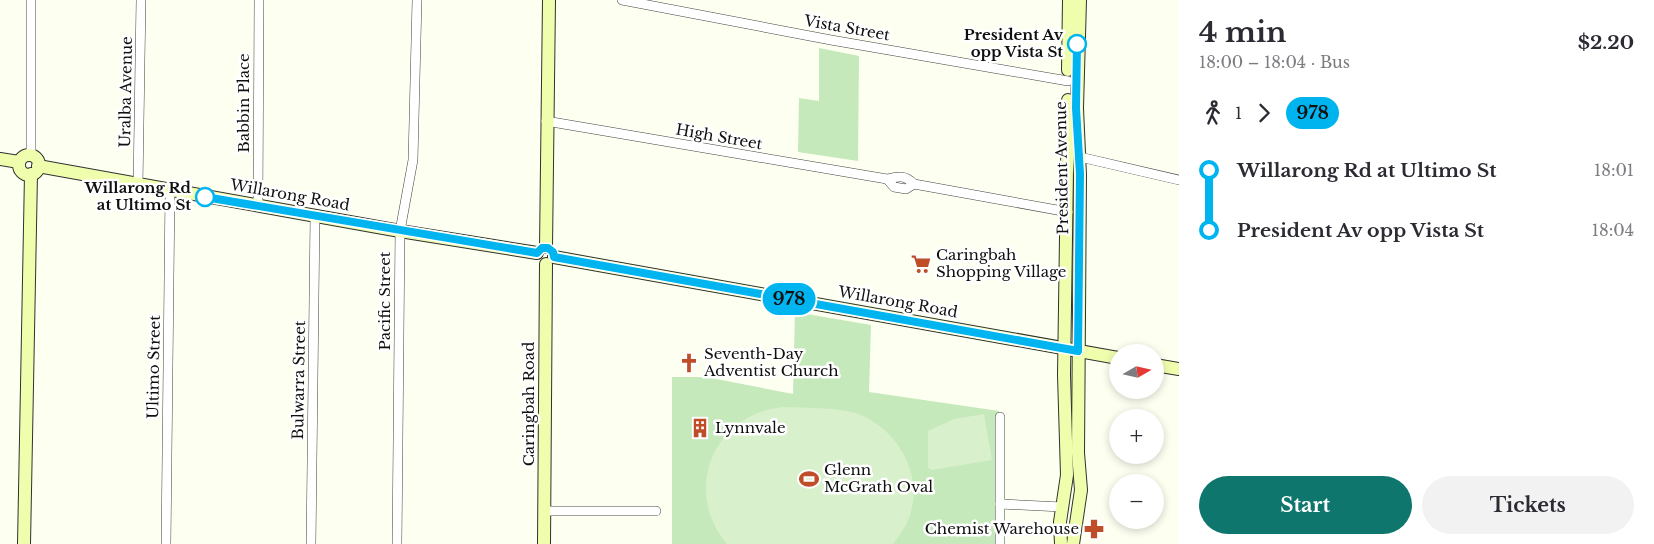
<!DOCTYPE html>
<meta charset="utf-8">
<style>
body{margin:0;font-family:"Libre Baskerville",serif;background:#f2f2f3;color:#2b2b33;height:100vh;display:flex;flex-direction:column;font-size:19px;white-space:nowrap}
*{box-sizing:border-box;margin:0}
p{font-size:16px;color:#7c7c81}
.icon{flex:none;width:28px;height:28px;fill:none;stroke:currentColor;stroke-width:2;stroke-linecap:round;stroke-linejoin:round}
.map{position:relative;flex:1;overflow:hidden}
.panel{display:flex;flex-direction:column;background:#fff;width:475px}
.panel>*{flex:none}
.badge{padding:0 10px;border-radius:16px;font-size:18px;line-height:32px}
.needle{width:32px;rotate:81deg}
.tools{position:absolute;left:1109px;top:344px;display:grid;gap:10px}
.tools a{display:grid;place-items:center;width:55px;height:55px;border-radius:50%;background:#fff;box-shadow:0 2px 8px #0003;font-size:25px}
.map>.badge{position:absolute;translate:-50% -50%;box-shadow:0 0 0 2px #fff}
.legs{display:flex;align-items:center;gap:8px;height:55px;padding:0 20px;font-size:16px}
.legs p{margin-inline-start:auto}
.summary{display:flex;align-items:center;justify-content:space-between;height:85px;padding:0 20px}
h1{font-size:28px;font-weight:700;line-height:38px}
.action{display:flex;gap:10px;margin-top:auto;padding:10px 20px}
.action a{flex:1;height:58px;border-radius:30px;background:#0f766e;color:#fff;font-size:20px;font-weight:700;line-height:58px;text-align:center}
.action a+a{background:#f2f2f3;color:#2b2b33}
ul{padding:0 20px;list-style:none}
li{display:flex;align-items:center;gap:18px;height:60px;font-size:19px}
li i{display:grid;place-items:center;width:8px;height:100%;margin:0 6px;background:currentColor}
li i::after{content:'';width:12px;height:12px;margin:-6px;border:4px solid;border-radius:50%;background:#fff}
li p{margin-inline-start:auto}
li:first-child i{background:linear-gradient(#0000 50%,currentColor 0)}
li:last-child i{background:linear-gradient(currentColor 50%,#0000 0)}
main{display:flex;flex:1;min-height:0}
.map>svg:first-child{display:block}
.green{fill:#c5e9ba}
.pitch{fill:#d9f0cc}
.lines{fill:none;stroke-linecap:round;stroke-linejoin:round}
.street-casing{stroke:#424242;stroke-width:10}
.secondary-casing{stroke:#313131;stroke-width:14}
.street{stroke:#fff;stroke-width:9}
.secondary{stroke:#effead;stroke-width:12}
.line-1-casing{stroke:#fff;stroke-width:11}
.line-1{stroke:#00b5ef;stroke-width:8}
.stop-1-dot{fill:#fff;stroke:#00b5ef;stroke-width:2.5}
.labels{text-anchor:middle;stroke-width:5;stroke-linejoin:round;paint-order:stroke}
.street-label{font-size:15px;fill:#0f0f0f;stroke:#fff}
.stop-label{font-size:15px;font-weight:bold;fill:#0f0f0f;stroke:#fff;text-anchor:end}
.poi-label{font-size:15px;fill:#0f0f0f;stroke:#fff;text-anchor:start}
</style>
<main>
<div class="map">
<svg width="1179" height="544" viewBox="0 0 1179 544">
<rect width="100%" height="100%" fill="#fdfff1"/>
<g class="green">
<path d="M819,48L859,56L858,161L798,152L799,98L819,101Z"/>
<path d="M795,312L871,325L869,392L999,411L998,430L995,431L996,544H672V377H706L793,394Z"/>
</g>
<g class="pitch">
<path d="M783,407C806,408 833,407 855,413C893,425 921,468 912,507C910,521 902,532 893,544H727C682,491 713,414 783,407Z"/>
<path d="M984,414L992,460L932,470L928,468V431L954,419Z"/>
</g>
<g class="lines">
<defs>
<g id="street">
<path d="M622,0L831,40L1068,81"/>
<path d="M546,121L887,179C899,176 905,175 914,184L906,189L894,187L887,179"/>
<path d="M31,155V0"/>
<path d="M1080,157L1179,180"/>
<path d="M914,184L1068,212"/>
<path d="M138,185L141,0"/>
<path d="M258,206L259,0"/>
<path d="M1000,504L1062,507"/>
<path d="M544,511H656"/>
<path d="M166,544L170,190"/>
<path d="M311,544L315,216"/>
<path d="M397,544L400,231L413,160L417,0"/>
<path d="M1000,544V417"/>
</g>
<g id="secondary">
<path d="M1068,70L1069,0"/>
<circle cx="29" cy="165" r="10"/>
<path d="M0,159L19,162"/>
<path d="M38,166L400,231L537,253"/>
<path d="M546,247L549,0"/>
<path d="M554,257L1118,358"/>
<path d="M1155,365L1179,369"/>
<path d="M24,544L31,174"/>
<path d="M544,544L546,264"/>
<path d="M1061,544L1060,522L1067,475L1064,375L1068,100"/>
<path d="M1073,544L1081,490L1078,453L1080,175L1077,108L1080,0"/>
</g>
</defs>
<use href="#street" class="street-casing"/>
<use href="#secondary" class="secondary-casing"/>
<use href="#street" class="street"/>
<use href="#secondary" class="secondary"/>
</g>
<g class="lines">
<defs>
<path id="line-1" d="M205,197L537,253L542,248H548L553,252L554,257L1078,351L1080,174L1076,108L1077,44"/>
</defs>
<use href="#line-1" class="line-1-casing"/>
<use href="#line-1" class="line-1"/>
</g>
<defs>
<symbol id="supermarket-bare" viewBox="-9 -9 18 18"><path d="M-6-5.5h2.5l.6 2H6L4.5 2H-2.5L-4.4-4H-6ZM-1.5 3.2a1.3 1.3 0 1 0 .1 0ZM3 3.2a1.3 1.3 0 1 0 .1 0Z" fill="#be4d28" stroke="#fff" stroke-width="2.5" paint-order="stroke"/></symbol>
<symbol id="church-bare" viewBox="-9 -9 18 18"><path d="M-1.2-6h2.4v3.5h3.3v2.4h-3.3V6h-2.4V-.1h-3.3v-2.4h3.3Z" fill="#be4d28" stroke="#fff" stroke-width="2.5" paint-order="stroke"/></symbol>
<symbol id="building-bare" viewBox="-9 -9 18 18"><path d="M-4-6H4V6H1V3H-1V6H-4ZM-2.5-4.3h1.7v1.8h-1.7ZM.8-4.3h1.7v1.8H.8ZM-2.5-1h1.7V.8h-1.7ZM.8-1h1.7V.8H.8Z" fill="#be4d28" stroke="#fff" stroke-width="2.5" paint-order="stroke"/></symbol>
<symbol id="stadium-bare" viewBox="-9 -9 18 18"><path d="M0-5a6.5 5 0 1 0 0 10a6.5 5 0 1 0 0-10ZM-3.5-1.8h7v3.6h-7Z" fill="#be4d28" stroke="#fff" stroke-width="2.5" paint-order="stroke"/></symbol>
<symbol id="pharmacy-bare" viewBox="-9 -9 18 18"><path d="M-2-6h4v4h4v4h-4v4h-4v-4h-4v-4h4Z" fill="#be4d28" stroke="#fff" stroke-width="2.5" paint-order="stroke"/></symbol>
</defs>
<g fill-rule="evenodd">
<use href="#supermarket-bare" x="907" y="250" width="28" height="28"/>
<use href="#church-bare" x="675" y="349" width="28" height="28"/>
<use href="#building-bare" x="686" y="414" width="28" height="28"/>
<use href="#stadium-bare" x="795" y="465" width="28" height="28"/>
<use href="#pharmacy-bare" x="1080" y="515" width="28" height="28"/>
</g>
<g class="stop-1-dot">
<circle cx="1077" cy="44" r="9"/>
<circle cx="205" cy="197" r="9"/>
</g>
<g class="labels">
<g class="street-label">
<text transform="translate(847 28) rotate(10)" y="5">Vista Street</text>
<text transform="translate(126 92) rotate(-89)" y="5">Uralba Avenue</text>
<text transform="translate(244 103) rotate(-90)" y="5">Babbin Place</text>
<text transform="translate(719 137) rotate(10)" y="5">High Street</text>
<text transform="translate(1062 168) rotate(-91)" y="5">President Avenue</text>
<text transform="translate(290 195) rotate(10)" y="5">Willarong Road</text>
<text transform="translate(385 301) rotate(-90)" y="5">Pacific Street</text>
<text transform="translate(898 302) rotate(10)" y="5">Willarong Road</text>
<text transform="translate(154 367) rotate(-89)" y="5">Ultimo Street</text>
<text transform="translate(299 380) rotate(-89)" y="5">Bulwarra Street</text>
<text transform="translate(529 404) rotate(-90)" y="5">Caringbah Road</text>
</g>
<g class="stop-label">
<text x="1063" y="40">President Av<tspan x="1063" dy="17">opp Vista St</tspan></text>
<text x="191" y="193">Willarong Rd<tspan x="191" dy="17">at Ultimo St</tspan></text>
</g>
<g class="poi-label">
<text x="936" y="260">Caringbah<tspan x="936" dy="17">Shopping Village</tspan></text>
<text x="704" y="359">Seventh-Day<tspan x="704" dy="17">Adventist Church</tspan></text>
<text x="715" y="433">Lynnvale</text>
<text x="824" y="475">Glenn<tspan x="824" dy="17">McGrath Oval</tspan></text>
<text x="1079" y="534" text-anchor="end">Chemist Warehouse</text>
</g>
</g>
</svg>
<div class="tools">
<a><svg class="needle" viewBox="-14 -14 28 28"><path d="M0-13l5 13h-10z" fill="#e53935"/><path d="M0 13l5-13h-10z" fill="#7c7c81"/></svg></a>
<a>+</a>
<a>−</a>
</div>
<b class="badge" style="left:789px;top:299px;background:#00b5ef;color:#111">978</b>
</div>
<section class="panel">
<div class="summary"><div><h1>4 min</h1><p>18:00 – 18:04 · Bus</p></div><b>$2.20</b></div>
<div class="legs"><svg class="icon" aria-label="walk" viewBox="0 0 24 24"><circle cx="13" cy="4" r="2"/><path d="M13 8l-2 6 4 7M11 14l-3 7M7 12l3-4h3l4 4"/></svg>1<svg class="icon" aria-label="forward" viewBox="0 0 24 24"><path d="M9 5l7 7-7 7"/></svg><b class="badge" style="background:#00b5ef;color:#111">978</b></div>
<ul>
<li><i style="color:#00b5ef"></i><b>Willarong Rd at Ultimo St</b><p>18:01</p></li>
<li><i style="color:#00b5ef"></i><b>President Av opp Vista St</b><p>18:04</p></li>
</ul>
<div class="action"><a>Start</a><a>Tickets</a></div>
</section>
</main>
